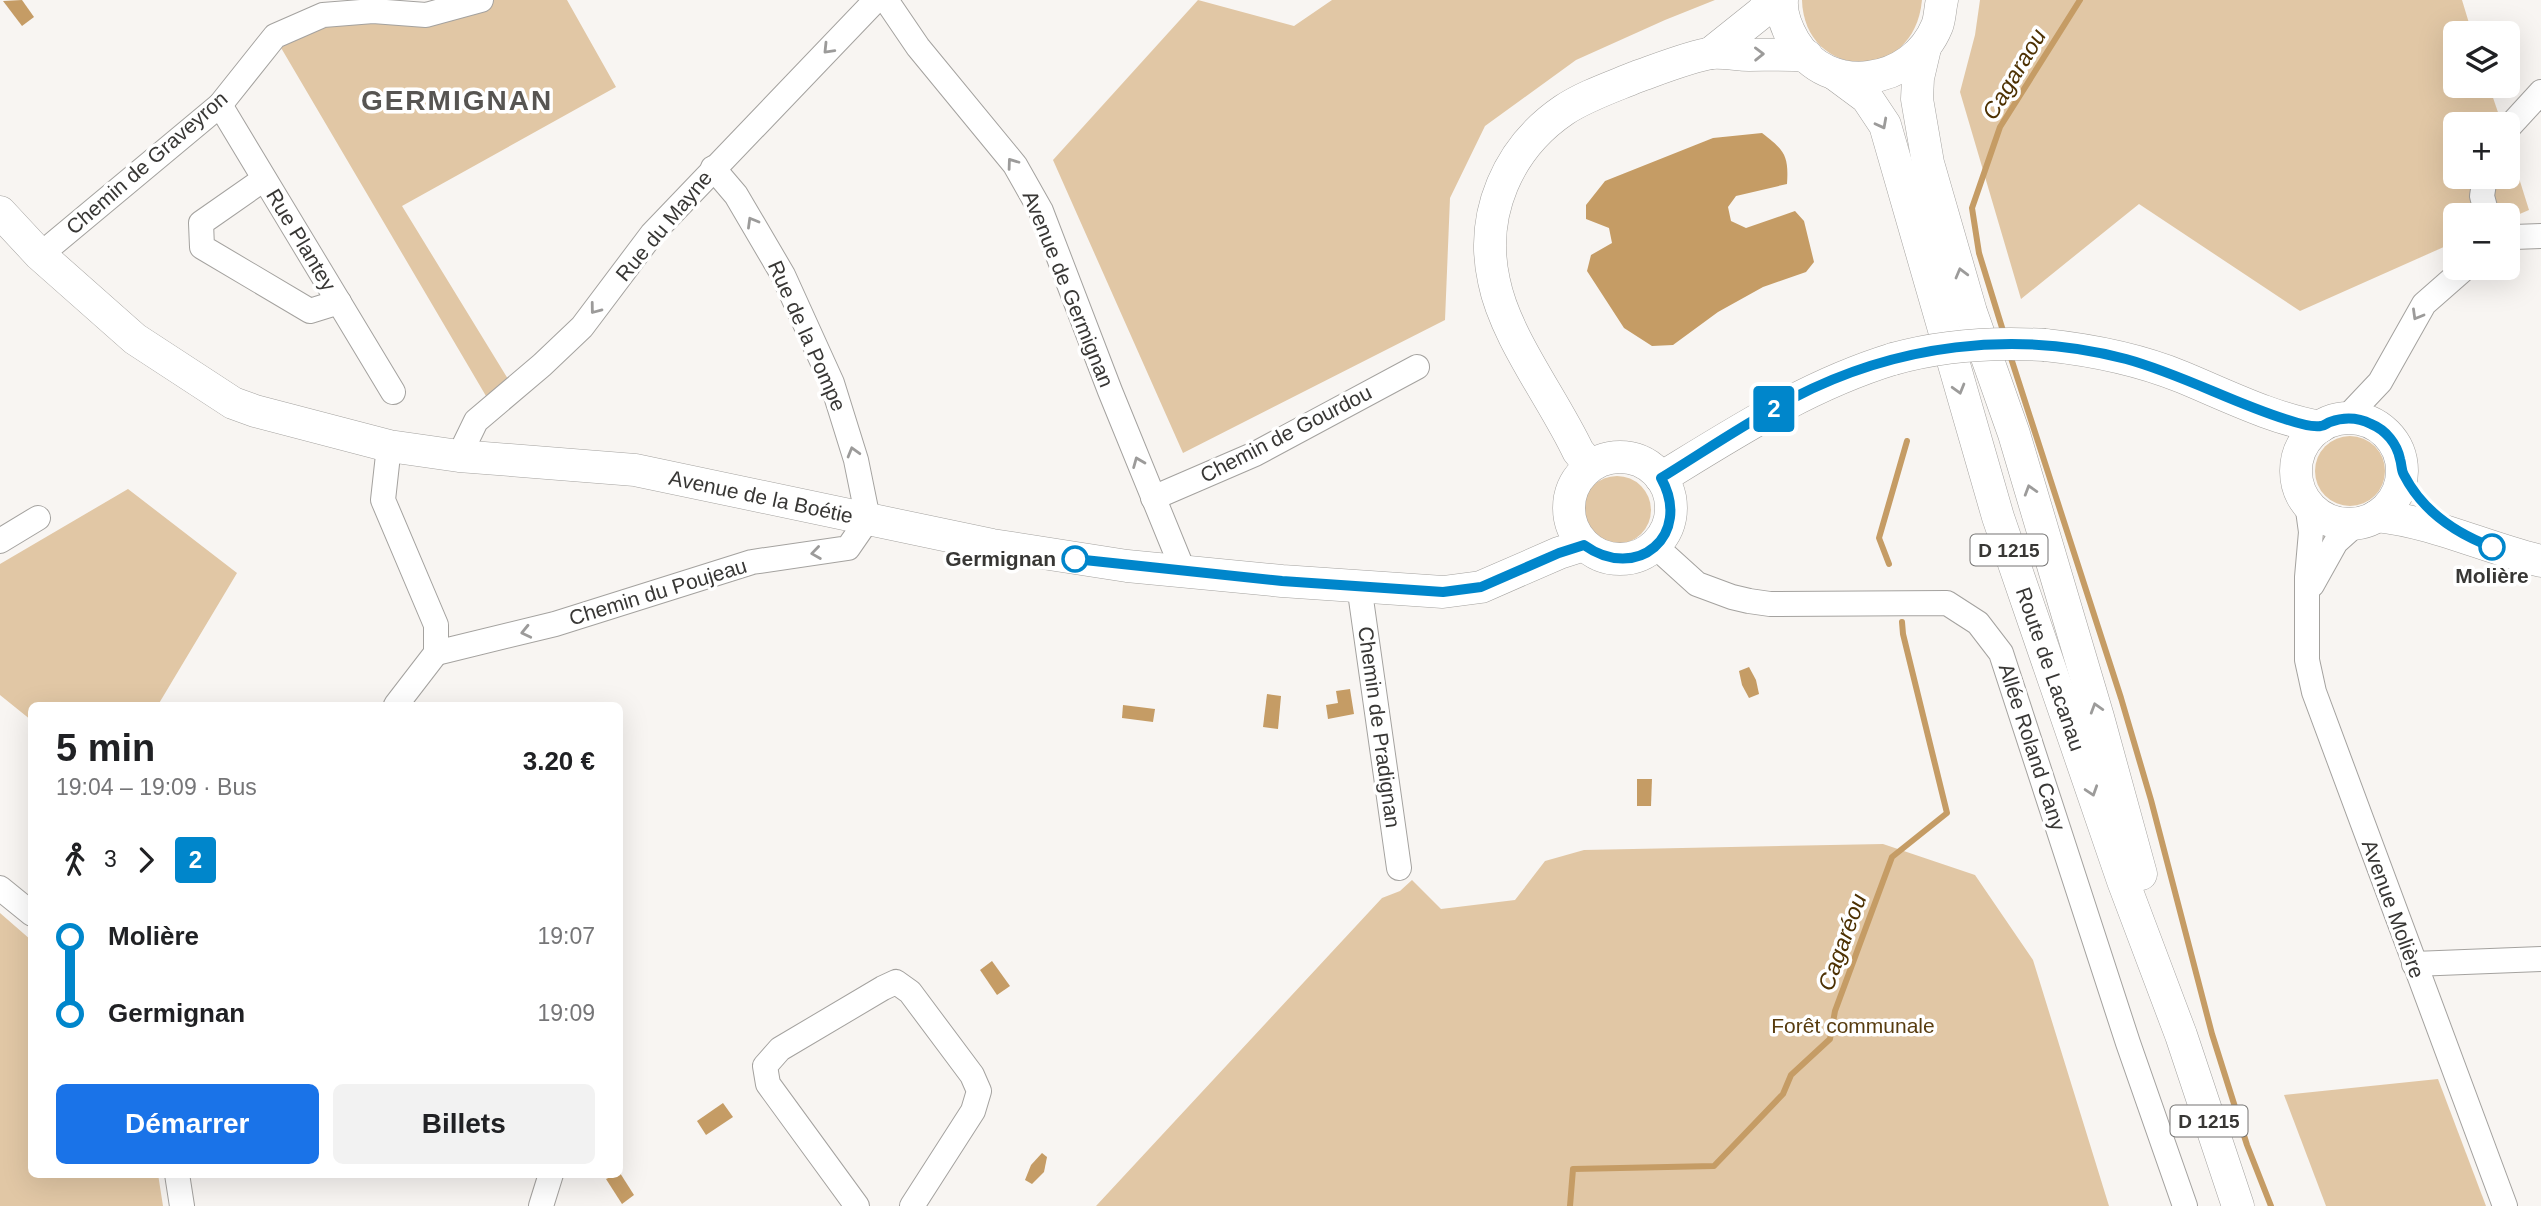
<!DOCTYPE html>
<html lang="fr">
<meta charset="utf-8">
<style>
body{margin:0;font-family:Helvetica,sans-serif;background:#f2f2f2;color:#202124;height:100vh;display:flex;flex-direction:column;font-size:26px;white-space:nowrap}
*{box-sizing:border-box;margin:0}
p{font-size:23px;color:#757577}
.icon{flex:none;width:38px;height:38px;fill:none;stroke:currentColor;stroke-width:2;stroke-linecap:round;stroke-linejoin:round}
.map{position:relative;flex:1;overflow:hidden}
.panel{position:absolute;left:28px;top:702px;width:595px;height:476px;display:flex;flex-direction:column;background:#fff;border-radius:10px;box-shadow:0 7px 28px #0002}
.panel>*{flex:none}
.badge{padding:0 14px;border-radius:5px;font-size:24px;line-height:46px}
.buttons{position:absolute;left:2443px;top:21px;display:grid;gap:14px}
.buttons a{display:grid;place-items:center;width:77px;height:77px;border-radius:10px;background:#fff;box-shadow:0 7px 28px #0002;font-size:35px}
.map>.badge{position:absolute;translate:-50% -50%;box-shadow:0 0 0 4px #fff}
.legs{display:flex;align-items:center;gap:10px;height:77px;padding:0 28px;font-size:23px}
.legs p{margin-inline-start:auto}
.headline{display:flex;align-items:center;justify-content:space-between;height:119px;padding:0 28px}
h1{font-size:38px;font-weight:800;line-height:52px}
.button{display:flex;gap:14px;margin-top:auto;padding:14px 28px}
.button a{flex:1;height:80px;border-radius:10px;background:#1a73e8;color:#fff;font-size:28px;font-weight:800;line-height:80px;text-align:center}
.button a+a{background:#f2f2f2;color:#202124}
ul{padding:0 28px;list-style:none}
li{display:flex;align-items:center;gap:24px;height:77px;font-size:26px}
li i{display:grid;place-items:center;width:10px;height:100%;margin:0 9px;background:currentColor}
li i::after{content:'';width:18px;height:18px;margin:-9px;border:5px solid;border-radius:50%;background:#fff}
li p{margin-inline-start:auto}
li:first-child i{background:linear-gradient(#0000 50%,currentColor 0)}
li:last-child i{background:linear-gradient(currentColor 50%,#0000 0)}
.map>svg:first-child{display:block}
.green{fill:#e1c7a5}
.water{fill:#c59c65}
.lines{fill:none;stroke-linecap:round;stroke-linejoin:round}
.stream{stroke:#c59c65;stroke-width:6}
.minor-casing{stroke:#a4a29f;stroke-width:26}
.major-casing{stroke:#a4a29f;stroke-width:33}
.minor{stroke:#fff;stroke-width:24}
.major{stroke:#fff;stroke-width:32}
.major-bridge-casing{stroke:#a4a29f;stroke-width:33;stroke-linecap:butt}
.major-bridge{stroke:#fff;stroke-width:32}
.oneway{stroke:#9c9b9a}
.line-1-casing{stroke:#fff;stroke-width:16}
.line-1{stroke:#0086cb;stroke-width:10}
.stop-1-dot{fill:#fff;stroke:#0086cb;stroke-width:3.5}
.labels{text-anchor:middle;stroke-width:7;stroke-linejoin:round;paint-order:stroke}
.shield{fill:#fff;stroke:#747372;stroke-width:2}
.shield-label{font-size:19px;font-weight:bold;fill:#383735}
.street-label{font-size:21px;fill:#383735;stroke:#fff}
.stop-label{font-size:21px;font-weight:bold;fill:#383735;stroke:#fff;text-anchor:end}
.park-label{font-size:21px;fill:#583c0f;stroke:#fff}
.water-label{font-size:23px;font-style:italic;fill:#4d3102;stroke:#fff}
.district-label{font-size:28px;font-weight:bold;letter-spacing:2px;fill:#575552;stroke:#fff}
</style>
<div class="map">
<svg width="2541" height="1206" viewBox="0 0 2541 1206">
<rect width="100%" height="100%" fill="#f8f5f2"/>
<g class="green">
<path d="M492,0H567L616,87L402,206L508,379L486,396L277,41L297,25Z"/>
<path d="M1198,0L1294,26L1332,0H1715L1665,20L1576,60L1485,126L1450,198L1445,320L1183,453L1053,160Z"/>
<path d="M1802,0H1922C1914,86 1804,80 1802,0Z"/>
<path d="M1980,0H2462L2472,33H2455V86H2489L2502,124H2455V177H2508V143L2529,210L2508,219V215H2455V242L2300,311L2139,204L2021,299L1960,92L1975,35Z"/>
<circle cx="2350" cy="471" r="35"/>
<circle cx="1617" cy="510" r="34"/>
<path d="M128,489L237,573L158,705H32L31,720L0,695V564Z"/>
<path d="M1883,844L1975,875L2033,960L2109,1206H1096L1382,898L1400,891L1412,880L1441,909L1515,900L1545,861L1584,850Z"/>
<path d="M0,913L31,940L32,1174H158L163,1206H0Z"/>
<path d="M2438,1079L2486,1206H2326L2284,1095Z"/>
</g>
<g class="water">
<path d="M22,0L34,17L22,26L3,1Z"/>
<path d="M1762,133C1784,150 1789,155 1787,184L1736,196L1728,207L1731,221L1746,228L1795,211L1804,221L1814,262L1806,272L1763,287L1718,312L1673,345L1652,346L1624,328L1587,271L1591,255L1612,243L1609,228L1586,219V205L1605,181L1713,138Z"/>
<path d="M1749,667L1756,680L1759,694L1749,698L1742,685L1739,671Z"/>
<path d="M1350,689L1354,714L1328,719L1326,705L1338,703L1336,691Z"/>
<path d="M1267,694L1281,696L1278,729L1263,727Z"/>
<path d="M1123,705L1155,709L1153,722L1122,718Z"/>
<path d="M1637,779H1652L1651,806H1637Z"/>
<path d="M992,961L1010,986L997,995L980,970Z"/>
<path d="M723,1103L733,1117L706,1135L697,1121Z"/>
<path d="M1042,1153L1047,1157L1044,1172L1032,1184L1025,1180L1031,1165Z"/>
<path d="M620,1173L634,1195L622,1204L606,1179Z"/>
</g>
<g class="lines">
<g class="stream">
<path d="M2004,334L1979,253L1972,208L2000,127L2080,0"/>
<path d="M2010,355L2121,698L2151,800L2212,1034L2247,1145L2271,1206"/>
<path d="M1889,564L1879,538L1907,441"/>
<path d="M1570,1206L1573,1169L1714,1166L1783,1094L1791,1075L1830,1039L1835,1011L1892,857L1947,813L1903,634L1902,622"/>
</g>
<defs>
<g id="minor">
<path d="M886,0L918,47L1015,165L1041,211L1110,391L1183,570"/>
<path d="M220,105L393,392"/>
<path d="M2508,128L2541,92"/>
<path d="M2485,177L2482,196L2487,215"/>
<path d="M264,179L201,223L202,247L310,311L339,302"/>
<path d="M2508,240L2514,237L2541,236"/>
<path d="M40,255L220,105L275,36L323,15L373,11L426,15L481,0"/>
<path d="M2346,418L2380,382L2424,304L2465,268"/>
<path d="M389,446L383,500L436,625V653L396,705"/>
<path d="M459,456L476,421L542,365L582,327L652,234L876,0"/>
<path d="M1153,498L1255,454L1417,367"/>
<path d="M2307,503L2311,532L2307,577V660L2314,692L2505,1206"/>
<path d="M0,541L38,518"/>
<path d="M1655,546L1697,584L1732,597L1749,601L1770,604L1947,603L1978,623L2001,653L2128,1043L2185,1206"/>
<path d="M1359,585L1399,868"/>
<path d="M2312,585L2336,542L2356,524"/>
<path d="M436,653L555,624L752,562L848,548L868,519L856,460L832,383L783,275L736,195L713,168"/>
<path d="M0,888L32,914"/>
<path d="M2414,964L2541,959"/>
<path d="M177,1174L182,1206"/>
<path d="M541,1206L551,1174"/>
<path d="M857,1206L768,1084L765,1066L780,1049L883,988L896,982L910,992L972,1075L979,1091L973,1111L912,1206"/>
</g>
<g id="major">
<path d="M1782,0C1781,14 1787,29 1794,41C1828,98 1913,85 1937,26C1940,19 1940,8 1942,0"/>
<path d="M1925,48L1918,78L1917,99L1928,163L1971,312L2014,434L2098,717L2141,874"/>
<path d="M1711,53L1761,13L1772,0"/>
<path d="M1836,75L1867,98L1885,125L1998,517L2123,881L2181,1035L2238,1206"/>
<path d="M0,212L40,255L135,339L233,403L255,411L389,446L459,456L635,470L992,545L1127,566L1282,581L1443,592L1481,587L1559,553L1584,545"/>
<path d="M2045,345C2092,350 2138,359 2182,377C2228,396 2271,418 2320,427"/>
<circle cx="2349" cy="471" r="53"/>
<circle cx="1620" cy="508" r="51"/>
<path d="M1590,466L1578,451C1553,398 1505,337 1494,281C1479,214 1508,148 1564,110C1585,96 1612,87 1636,77C1656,70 1691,56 1712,53C1724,52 1737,55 1749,55C1769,55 1787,54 1807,56"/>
<path d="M1661,478C1736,432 1808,385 1893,359"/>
<path d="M2377,516C2434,522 2486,548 2541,561"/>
</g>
</defs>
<use href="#minor" class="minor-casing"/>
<use href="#major" class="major-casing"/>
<use href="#minor" class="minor"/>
<use href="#major" class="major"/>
<defs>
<path id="major-bridge" d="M1893,359C1943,345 1994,342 2045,345"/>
</defs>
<use href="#major-bridge" class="major-bridge-casing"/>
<use href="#major-bridge" class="major-bridge"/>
</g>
<defs><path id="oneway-chevron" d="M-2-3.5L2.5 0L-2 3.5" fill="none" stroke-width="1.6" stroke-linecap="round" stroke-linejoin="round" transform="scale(1.75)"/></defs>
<g class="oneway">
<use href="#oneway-chevron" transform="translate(828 49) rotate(134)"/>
<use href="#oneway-chevron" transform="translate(1759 54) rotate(-1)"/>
<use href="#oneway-chevron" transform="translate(1882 124) rotate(62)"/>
<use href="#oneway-chevron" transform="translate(1012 163) rotate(-126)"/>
<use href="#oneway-chevron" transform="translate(752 222) rotate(-120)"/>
<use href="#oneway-chevron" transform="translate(1961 273) rotate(-105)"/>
<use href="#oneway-chevron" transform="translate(595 309) rotate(127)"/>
<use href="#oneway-chevron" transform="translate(2417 315) rotate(120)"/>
<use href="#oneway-chevron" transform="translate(1959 389) rotate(74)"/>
<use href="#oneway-chevron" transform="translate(853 452) rotate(-106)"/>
<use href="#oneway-chevron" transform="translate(1138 462) rotate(-112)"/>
<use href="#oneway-chevron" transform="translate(2030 490) rotate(-107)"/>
<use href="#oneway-chevron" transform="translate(816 553) rotate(172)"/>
<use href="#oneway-chevron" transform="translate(526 632) rotate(167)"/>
<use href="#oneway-chevron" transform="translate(2096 708) rotate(-107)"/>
<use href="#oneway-chevron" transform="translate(2092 791) rotate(72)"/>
</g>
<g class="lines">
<defs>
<path id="line-1" d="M1075,559L1282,581L1443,592L1481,587L1559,553L1584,545C1637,583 1693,535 1661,478C1705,451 1747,422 1793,398C1895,345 2014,329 2126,359C2181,374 2231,402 2285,419C2294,422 2311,428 2321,426C2324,426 2327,423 2330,422C2344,417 2359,418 2371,424C2386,430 2397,444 2400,459C2402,465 2401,470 2404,475C2422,510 2455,533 2492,547"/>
</defs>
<use href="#line-1" class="line-1-casing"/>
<use href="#line-1" class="line-1"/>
</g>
<g class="stop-1-dot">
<circle cx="2492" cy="547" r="12"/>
<circle cx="1075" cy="559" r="12"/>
</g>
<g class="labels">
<g class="shield">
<rect x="1970.5" y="534.5" width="77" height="31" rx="5"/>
<rect x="2170.5" y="1105.5" width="77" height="31" rx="5"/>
</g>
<g class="shield-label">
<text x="2009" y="557">D 1215</text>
<text x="2209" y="1128">D 1215</text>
</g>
<g class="street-label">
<text transform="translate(147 163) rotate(-41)" y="7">Chemin de Graveyron</text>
<text transform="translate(664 226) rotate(-50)" y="7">Rue du Mayne</text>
<text transform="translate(301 240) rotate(59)" y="7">Rue Plantey</text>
<text transform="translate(1068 289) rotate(68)" y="7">Avenue de Germignan</text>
<text transform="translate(807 336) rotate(66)" y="7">Rue de la Pompe</text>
<text transform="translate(1286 434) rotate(-27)" y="7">Chemin de Gourdou</text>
<text transform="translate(761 497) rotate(12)" y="7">Avenue de la Boétie</text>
<text transform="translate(658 592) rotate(-17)" y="7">Chemin du Poujeau</text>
<text transform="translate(2050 669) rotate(71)" y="7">Route de Lacanau</text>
<text transform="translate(1379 727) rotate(82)" y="7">Chemin de Pradignan</text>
<text transform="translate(2032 747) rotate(72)" y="7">Allée Roland Cany</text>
<text transform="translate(2393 909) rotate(70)" y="7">Avenue Molière</text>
</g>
<g class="stop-label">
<text x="1056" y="566">Germignan</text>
<text x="2492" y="583" text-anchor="middle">Molière</text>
</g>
<g class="park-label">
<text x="1853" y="1033">Forêt communale</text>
</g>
<g class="water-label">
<text transform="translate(2014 74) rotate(-59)" y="8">Cagaraou</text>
<text transform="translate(1842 942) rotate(-70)" y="8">Cagaréou</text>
</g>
<g class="district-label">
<text x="457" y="110">GERMIGNAN</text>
</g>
</g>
</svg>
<div class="buttons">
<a><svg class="icon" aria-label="layers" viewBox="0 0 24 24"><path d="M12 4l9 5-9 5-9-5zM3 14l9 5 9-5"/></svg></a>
<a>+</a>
<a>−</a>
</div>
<b class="badge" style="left:1774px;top:409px;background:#0086cb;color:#fff">2</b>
<section class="panel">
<div class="headline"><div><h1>5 min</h1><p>19:04 – 19:09 · Bus</p></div><b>3.20 €</b></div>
<div class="legs"><svg class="icon" aria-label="walk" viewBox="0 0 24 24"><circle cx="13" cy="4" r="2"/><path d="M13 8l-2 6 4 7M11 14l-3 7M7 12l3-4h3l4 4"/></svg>3<svg class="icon" aria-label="forward" viewBox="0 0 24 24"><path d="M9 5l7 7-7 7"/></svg><b class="badge" style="background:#0086cb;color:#fff">2</b></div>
<ul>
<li><i style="color:#0086cb"></i><b>Molière</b><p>19:07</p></li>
<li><i style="color:#0086cb"></i><b>Germignan</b><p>19:09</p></li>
</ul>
<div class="button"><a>Démarrer</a><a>Billets</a></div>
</section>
</div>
